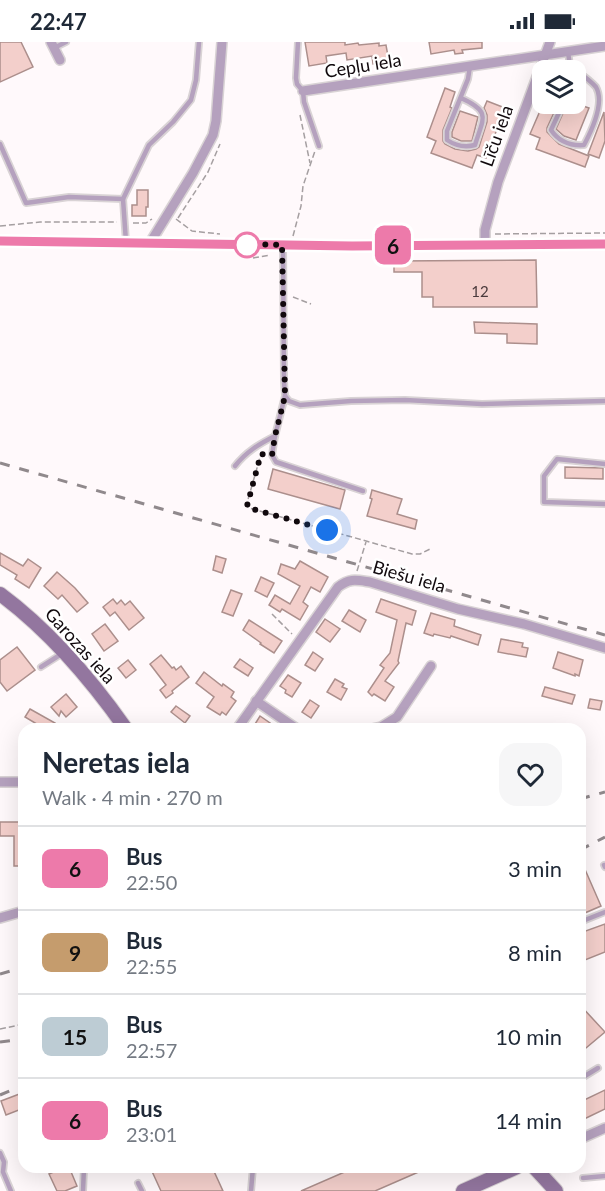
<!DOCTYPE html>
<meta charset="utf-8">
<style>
body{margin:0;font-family:Lato,sans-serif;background:#f6f6f7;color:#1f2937;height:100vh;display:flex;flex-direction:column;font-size:22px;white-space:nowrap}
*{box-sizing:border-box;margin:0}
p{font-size:20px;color:#747a83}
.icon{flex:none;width:33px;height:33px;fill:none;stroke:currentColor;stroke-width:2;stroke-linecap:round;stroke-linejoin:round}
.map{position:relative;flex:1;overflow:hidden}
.drawer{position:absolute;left:18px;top:681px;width:568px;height:450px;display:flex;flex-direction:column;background:#fff;border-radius:18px;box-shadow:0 6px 24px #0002}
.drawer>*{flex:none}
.badge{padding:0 12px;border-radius:9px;font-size:21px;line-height:39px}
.fabs{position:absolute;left:532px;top:18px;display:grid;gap:12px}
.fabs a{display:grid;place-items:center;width:54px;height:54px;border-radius:12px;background:#fff;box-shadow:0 6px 24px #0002;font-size:30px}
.you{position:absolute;width:30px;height:30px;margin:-15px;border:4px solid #fff;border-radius:50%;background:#1a73e8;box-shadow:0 0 0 9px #1a73e833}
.map>.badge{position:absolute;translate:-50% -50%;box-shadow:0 0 0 3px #fff}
.round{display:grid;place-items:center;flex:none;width:63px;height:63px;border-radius:18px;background:#f6f6f7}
.summary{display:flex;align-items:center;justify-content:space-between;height:102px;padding:0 24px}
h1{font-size:28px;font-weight:700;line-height:45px}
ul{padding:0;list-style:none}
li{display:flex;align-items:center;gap:18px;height:84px;padding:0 24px;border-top:2px solid #e0e1e3}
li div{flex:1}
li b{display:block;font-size:22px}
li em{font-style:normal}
li .badge{min-width:66px;font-weight:700;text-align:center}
.status{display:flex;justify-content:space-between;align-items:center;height:42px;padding:0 30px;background:#fff;direction:ltr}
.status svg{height:16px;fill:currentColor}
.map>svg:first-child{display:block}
.building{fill:#f3cfcb;stroke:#ac8f8c;stroke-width:1.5}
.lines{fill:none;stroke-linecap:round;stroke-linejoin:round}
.service-casing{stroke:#d9d3d5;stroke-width:8}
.minor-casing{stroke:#d9d3d5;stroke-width:12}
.secondary-casing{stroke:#d9d3d5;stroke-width:16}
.path{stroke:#a59fa1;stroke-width:1.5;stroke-dasharray:6 3;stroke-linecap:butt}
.service{stroke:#b5a1be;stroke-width:4.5}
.minor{stroke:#b5a1be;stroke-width:9}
.secondary{stroke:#93769f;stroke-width:14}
.rail{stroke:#90898c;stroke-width:3;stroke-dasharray:10 10;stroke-linecap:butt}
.line-casing{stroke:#fff;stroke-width:14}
.line{stroke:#ed7aaa;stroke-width:9}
.walk{stroke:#11090d;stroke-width:6;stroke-dasharray:0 10.8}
.stop-dot{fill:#fff;stroke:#ed7aaa;stroke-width:3}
.labels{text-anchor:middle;stroke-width:5;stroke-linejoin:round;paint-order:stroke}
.number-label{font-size:15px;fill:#4a3a3c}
.street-label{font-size:18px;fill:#11090d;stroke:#fff}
</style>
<div class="status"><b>22:47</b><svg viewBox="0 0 49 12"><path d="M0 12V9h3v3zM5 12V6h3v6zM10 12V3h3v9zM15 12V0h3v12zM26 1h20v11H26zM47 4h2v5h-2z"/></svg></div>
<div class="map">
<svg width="605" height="1149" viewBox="0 0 605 1149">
<rect width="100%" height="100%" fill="#fff9fb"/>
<g class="building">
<path d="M0,0H21L33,25L0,40Z"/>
<path d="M305,0H345V3L358,1L359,3L379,1V4L386,3L389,20L373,22L372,14L347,18L346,11L326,14L327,21L309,24Z"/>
<path d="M429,0H482V6L462,8L463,11L455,12L454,8L431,12Z"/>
<path d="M445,46L455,50L450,65L452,66L443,88V99L445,102L455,107L468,109L476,107L479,105L487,80V73L484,66L487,59L505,66L486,116L477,113L472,126L431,111L436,99L427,95Z"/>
<path d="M543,62H558L547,86V90L559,102L589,114L585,125L536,107L540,96L530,92Z"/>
<path d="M567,62H577L589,66L576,98L564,94L556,87Z"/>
<path d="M460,69L478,75L472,99H461L452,95V90Z"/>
<path d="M604,70L605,99L599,116L588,112Z"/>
<path d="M137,148H148V165H146V174H132V163H137Z"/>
<path d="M536,218L537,265H433V255H422V230H394V219Z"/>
<path d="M474,280L537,282V302L507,301V292L475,291Z"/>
<path d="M565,425L603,426V437L565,436Z"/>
<path d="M273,427L345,448L340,467L268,447Z"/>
<path d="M372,448L402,457L397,472L417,478L415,487L367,474L372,457L370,456Z"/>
<path d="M0,511L23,524L28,517L41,526L29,546L15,537L17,533L0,523Z"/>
<path d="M216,514L226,517L222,531L213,528Z"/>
<path d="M300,519L328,535L320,550L311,545L303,560L308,564L300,578L282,567L280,570L269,563L275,553L290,562L300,544L278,532L281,522L295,527Z"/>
<path d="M57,530L75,546L88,561L77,570L62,553L58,557L44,544Z"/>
<path d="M261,535L274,541L267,555L255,549Z"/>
<path d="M231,548L242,552L233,574L222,570Z"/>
<path d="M113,557L117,562L121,558L125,563L130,559L144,576L129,588L115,570L110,574L103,565Z"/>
<path d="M381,557L416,569L412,583L406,581L398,619L399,621L385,639L394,645L385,659L374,652L372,654L368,650L384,626L380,623L390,611L397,578L376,570Z"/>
<path d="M349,568L366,578L360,590L342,579Z"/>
<path d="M431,571L455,578L454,584L481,593L478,603L451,594L450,596L434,592L433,594L424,591Z"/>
<path d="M325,577L340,587L330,600L316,590Z"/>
<path d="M249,578L282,599L274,611L260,602L261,601L243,588Z"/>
<path d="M105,582L118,599L104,609L92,592Z"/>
<path d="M501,597L523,601L522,605L528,606L526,615L498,610Z"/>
<path d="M17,605L35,628L7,649L0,640V618Z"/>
<path d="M313,610L323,617L315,629L305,623Z"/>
<path d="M558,610L583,618L579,634L575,632V634L553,626Z"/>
<path d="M161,613L172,626L174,625L176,628L181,624L189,635L172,649L173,651L166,656L160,648L166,643L150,622Z"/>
<path d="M240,617L253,626L248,634L234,625Z"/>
<path d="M128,618L136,628L126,636L118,626Z"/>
<path d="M204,630L222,644L223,642L234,650L231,655L236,659L226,673L222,670L220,673L207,665L214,655L196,641Z"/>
<path d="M288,633L301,641L292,655L285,651L286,648L280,644Z"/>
<path d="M335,637L344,642L342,645L347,647L341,658L327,650Z"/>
<path d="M545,645L575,653L572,662L542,654Z"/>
<path d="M66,652L77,665L66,675L61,669L59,674L51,665Z"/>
<path d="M590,657L602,659L600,668L588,666Z"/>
<path d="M310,658L319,664L311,676L302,670Z"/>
<path d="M176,664L190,674L185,681L171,670Z"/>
<path d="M30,667L55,681L51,687H45L25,675Z"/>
<path d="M260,674L270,681L266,687H252Z"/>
<path d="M0,780H24V824H14V794H0Z"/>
<path d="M580,816L601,864L580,873Z"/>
<path d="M605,882V910L580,920V891Z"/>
<path d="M580,963L605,990L580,1011Z"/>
<path d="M605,1048V1067L580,1079V1060Z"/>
<path d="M22,1051L24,1056V1066L6,1073L1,1059Z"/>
<path d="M65,1125H69L77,1144L65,1149H57L49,1132Z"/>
<path d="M150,1125H212L223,1149H161Z"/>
<path d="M356,1125H430L375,1149H301Z"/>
</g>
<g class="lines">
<defs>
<g id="service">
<path d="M298,0L296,36L297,42L303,49L304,60L319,104"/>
<path d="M54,6L66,0"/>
<path d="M461,56C492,70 483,76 475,103C464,106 456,104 447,98V89L468,37L470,24"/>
<path d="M563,62L551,88C559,100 570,104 584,103C592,88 605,61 596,45C589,37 578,30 570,24L568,10"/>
<path d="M0,102L26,161L69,155L123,157L149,103L173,80L191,58L196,38L199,0"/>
<path d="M123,157L126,200"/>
<path d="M283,203L284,339L285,354L289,359L300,363L351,359L405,358L482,362L605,359"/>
<path d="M285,354L275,394L272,413L276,420L363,449"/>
<path d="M605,422L557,417L544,434V460L605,462"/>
<path d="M235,424C246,410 259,402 275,394"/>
<path d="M41,625L63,611"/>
<path d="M604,823L605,825"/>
<path d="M580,880L605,870"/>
<path d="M580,1037L598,1026"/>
<path d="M0,1111L4,1120L3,1130L11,1149"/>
<path d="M583,1136L605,1134"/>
<path d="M138,1141L142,1149"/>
<path d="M83,1149L84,1125"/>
<path d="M251,1149L253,1125"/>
</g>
<g id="minor">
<path d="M51,0L60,18"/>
<path d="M303,49L605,4"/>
<path d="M0,199L352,204L605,202"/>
<path d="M150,201L193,131L213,93L216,79L222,0"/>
<path d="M485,203V188L498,140L550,0"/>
<path d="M256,659L297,687"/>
<path d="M237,687L338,545C350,536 356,538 370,540L458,567L524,582L605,606"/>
<path d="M372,687L381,685L397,675L431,624"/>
<path d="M0,740H24"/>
<path d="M0,876L24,869"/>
<path d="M580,1097L605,1086"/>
</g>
<g id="secondary">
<path d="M0,552C50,589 90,636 126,687"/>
<path d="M534,1125L556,1149"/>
<path d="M463,1149L517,1125"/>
</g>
</defs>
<use href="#service" class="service-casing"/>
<use href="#minor" class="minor-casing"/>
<use href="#secondary" class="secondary-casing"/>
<g class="path">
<path d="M300,73L310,121"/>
<path d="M178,176L208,130L220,102"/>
<path d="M176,177L192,189L220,192"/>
<path d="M133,181H146L152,177"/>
<path d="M0,184L40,180H117"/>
<path d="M495,192L605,191"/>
<path d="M293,194L301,164L303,144L315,109"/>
<path d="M253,216L270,213"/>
<path d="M293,255L311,262"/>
<path d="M265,413L261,412L247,461V464L249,466L412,512H420L430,507"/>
<path d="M357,529L366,500"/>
<path d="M272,572L292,592"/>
<path d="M0,987L24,982"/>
</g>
<use href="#service" class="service"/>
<use href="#minor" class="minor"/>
<use href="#secondary" class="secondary"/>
<g class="rail">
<path d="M0,421L605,593"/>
<path d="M580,757L605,750"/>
<path d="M580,808L605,795"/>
<path d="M0,932L24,925"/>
<path d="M0,1000L24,997"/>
<path d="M0,1053L24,1043"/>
</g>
</g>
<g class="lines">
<defs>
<path id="line" d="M0,199L352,204L605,202"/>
</defs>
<use href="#line" class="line-casing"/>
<use href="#line" class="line"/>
<path class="walk" d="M247,203L240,202L282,203L285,354L275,394L272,413L261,412L247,464L249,466L327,488"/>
</g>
<circle class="stop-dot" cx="247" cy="203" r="12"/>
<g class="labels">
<g class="number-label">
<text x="480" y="255">12</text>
</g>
<g class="street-label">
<text transform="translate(363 24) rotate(-9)" y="6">Cepļu iela</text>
<text transform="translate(497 94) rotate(-70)" y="6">Līču iela</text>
<text transform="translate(409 535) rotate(16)" y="6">Biešu iela</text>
<text transform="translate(80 604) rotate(48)" y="6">Garozas iela</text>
</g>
</g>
</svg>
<div class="fabs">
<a><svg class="icon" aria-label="layers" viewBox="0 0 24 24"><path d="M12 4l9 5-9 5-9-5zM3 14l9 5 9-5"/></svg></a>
</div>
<div class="you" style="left:327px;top:488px"></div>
<b class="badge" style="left:393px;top:203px;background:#ed7aaa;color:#111">6</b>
<section class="drawer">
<div class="summary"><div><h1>Neretas iela</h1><p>Walk · 4 min · 270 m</p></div><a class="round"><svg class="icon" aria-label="heart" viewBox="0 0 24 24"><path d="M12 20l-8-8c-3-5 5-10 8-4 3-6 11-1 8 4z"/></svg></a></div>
<ul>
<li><span class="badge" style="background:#ed7aaa;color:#111">6</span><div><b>Bus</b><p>22:50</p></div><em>3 min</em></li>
<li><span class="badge" style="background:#c59c6d;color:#111">9</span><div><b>Bus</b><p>22:55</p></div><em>8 min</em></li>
<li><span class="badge" style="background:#bdccd4;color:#111">15</span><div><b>Bus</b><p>22:57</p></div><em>10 min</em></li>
<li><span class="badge" style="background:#ed7aaa;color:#111">6</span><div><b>Bus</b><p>23:01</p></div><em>14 min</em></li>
</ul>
</section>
</div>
